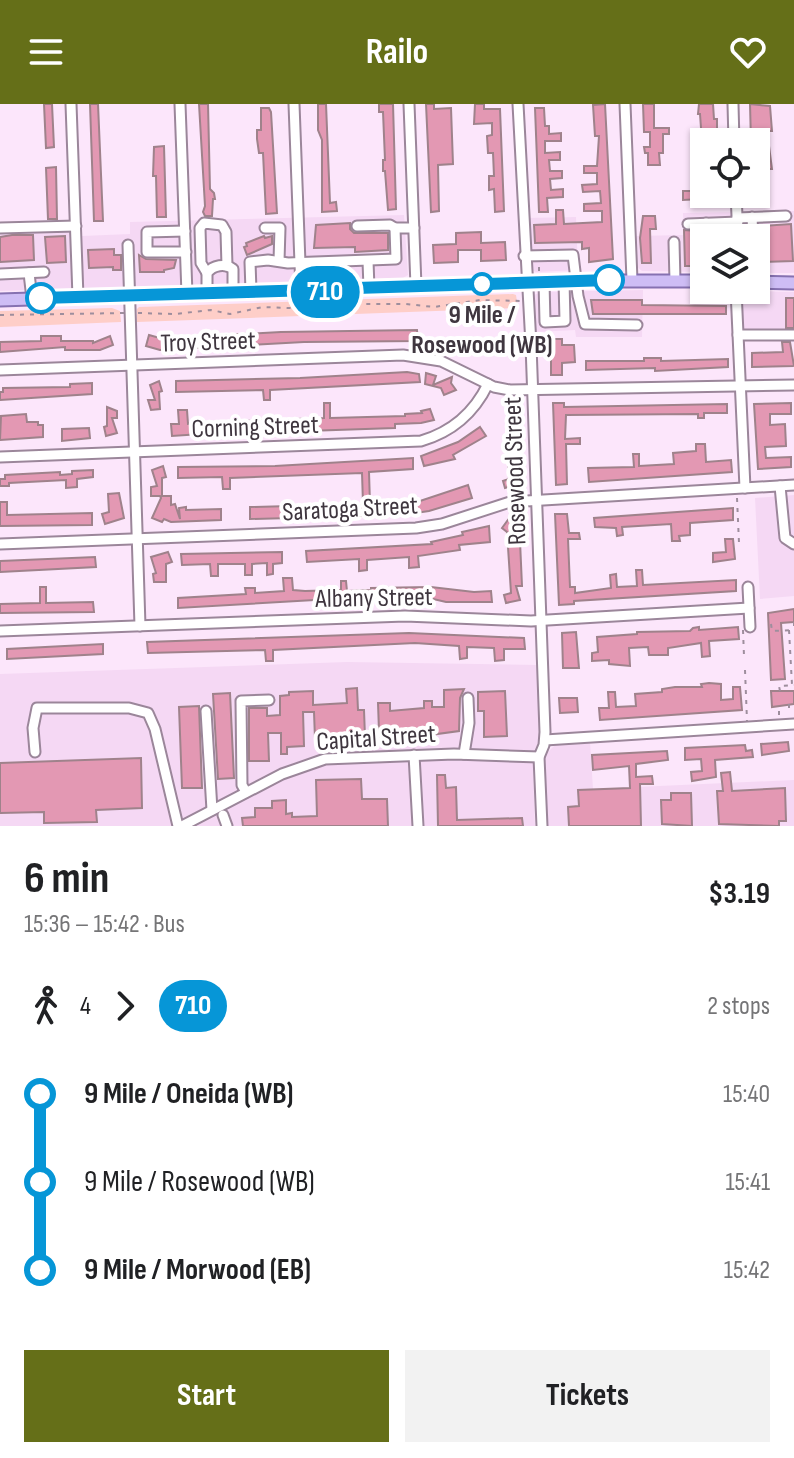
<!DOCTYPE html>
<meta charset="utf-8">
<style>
body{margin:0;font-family:"Sofia Sans Condensed",sans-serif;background:#f2f2f2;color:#202124;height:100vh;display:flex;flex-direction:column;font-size:30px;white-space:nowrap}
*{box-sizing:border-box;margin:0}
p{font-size:26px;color:#757577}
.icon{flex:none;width:44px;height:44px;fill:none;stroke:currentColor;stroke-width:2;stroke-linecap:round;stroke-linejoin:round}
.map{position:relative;height:722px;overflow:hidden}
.drawer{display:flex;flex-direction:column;background:#fff;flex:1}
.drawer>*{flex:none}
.badge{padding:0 16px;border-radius:26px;font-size:28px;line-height:52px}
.buttons{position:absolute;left:690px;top:24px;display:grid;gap:16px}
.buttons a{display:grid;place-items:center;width:80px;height:80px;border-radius:0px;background:#fff;box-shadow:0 2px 6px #0004;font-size:40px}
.map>.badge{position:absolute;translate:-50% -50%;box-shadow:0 0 0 4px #fff}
.legs{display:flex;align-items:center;gap:12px;height:88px;padding:0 24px;font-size:26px}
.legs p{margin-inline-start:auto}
.headline{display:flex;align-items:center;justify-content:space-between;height:136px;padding:0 24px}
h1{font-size:44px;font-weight:700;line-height:60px}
.cta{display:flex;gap:16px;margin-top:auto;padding:16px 24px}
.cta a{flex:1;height:92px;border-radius:0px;background:#656f18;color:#fff;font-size:32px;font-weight:700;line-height:92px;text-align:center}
.cta a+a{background:#f2f2f2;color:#202124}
ul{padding:0 24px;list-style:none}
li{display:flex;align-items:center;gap:28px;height:88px;font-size:30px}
li i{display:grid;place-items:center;width:12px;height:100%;margin:0 10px;background:currentColor}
li i::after{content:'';width:20px;height:20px;margin:-10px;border:6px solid;border-radius:50%;background:#fff}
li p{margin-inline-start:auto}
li:first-child i{background:linear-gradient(#0000 50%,currentColor 0)}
li:last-child i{background:linear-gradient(currentColor 50%,#0000 0)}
header{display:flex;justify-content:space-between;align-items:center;height:104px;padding:0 24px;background:#656f18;color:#fff;font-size:36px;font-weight:700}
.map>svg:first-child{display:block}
.built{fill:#f5d8f4}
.green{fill:#fecec8}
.building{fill:#e398b3;stroke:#9f828b;stroke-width:2}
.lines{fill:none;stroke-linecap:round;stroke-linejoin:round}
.minor-casing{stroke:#9b869a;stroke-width:13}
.major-casing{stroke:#8671b1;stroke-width:15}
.path{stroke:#9e8e9d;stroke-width:2;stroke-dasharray:4 6;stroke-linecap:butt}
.minor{stroke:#fff;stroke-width:9}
.major{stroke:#cebdf5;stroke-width:11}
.line-1-casing{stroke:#fff;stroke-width:18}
.line-1{stroke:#0696d7;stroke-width:12}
.stop-1-dot{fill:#fff;stroke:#0696d7;stroke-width:4}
.labels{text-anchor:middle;stroke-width:8;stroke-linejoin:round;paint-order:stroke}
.stop-label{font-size:26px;font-weight:bold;fill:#3f363f;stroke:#fff}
.street-label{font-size:26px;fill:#3f363f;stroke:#fff}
</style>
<header><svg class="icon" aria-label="menu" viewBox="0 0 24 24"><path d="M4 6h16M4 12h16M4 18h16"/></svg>Railo<svg class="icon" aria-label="heart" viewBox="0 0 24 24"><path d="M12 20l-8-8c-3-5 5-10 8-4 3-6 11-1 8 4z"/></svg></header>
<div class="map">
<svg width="794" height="722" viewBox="0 0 794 722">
<rect width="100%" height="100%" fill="#fce6fb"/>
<g class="built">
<path d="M794,107V169H756V134H704V168L642,167L636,162L635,132L684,131L683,109Z"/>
<path d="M404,111L408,171L403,174L0,187V121L81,119L82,132L130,130V118Z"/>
<path d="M576,113L578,166L536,168L530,165L526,114Z"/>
<path d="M643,186L642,233H576L575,226L535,228L534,191L542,188Z"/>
<path d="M750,187L794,188V229L742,228L741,192Z"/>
<path d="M794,391V492L760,495L755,394Z"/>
<path d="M347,558L538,561L539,633L533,665L535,722H0V570Z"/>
<path d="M590,638L593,685L794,676V722H547L545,651L555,641Z"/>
</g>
<g class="green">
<path d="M513,190L516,191L518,204L137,218V205L139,203Z"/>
<path d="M112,204L120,207L121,218L0,223V207Z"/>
</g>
<g class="building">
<path d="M44,0H52L54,43L46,44Z"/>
<path d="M90,0H98L103,117H94Z"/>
<path d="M199,0H208L210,85L214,89L215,95H213L212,112H205L203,108L205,102Z"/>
<path d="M318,0H326L330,99L336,98L337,107L322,108V36L318,26Z"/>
<path d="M379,0H393L396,105L388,106L385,67H383V56H385L383,8H379Z"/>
<path d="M426,0H434V5L451,4L453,60L438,61L439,107L431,108Z"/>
<path d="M475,0H484V5H500L504,107L495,108L494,85L489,86V72H494L493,49H488L487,32L492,31V19L474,20Z"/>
<path d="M605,0L613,155L589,158V144L582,145V138L535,139L534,121L556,120V106H563L564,120L602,118V107H584V100L601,99L600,87L583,88L582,81L597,80V69H584V62H597L599,32H595L593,1Z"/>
<path d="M643,0H654V24H669V30H663V49H659L660,61H648V49H645L644,43H650V28H644Z"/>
<path d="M699,0H713L714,15H717V38H702L700,10H698Z"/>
<path d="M750,0L770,2L772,27H761V38H751Z"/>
<path d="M261,4H269L271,8L277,109L266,110L263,49H259L257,35V26H261Z"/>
<path d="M535,4H544L545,22H549V30L561,29V37H545V49L560,48V56H549L550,67H562V74L550,75L551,86L563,85V93L547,94L548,108H539Z"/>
<path d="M164,42L166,113H157L156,72H153L154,43Z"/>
<path d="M761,42H769L772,65H762L763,99H752V90H756V50H761Z"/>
<path d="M56,63L57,115H48L46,64Z"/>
<path d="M695,80H704V91H718L716,103L701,101V95L683,96V87H695Z"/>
<path d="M643,112H655L656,125H650L651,159H642L640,134Z"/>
<path d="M350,119V125L354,129H388V146L355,148V143L314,144L316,121Z"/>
<path d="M791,120L793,157L763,158L762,122Z"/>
<path d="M684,126L698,127L699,162H685Z"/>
<path d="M481,128V139L505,138L506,156L481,157V146H458V158L434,159L433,141L456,140V129Z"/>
<path d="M12,131H33L34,156L0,158V133Z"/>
<path d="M65,132L66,158L47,159L45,133Z"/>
<path d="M264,132L265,134L272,132V140L247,151L244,143L247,142L246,139Z"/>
<path d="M114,145V151H121V166H113V163L89,164L88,146Z"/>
<path d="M139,151L146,155L176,156L174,164L164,166V168H140Z"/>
<rect x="786" y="194" width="8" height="30"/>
<path d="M591,196H642V201L726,202V210H593Z"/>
<path d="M417,226L418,237L304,238L160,246L146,242L149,231L167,236V234L183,233L281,228Z"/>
<path d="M41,232H61V237H93V239L110,232L113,241L100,246H65V243L0,248V238L41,237Z"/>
<path d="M551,235H562V241H574L575,258L562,259V271H551Z"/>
<path d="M782,238H790L794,262L752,263V249L783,248Z"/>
<path d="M644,254H661V257L728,255V263L655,267V264L586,266V257H644Z"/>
<path d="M407,268L419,270L420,278L270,286V296H264L263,286L176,288V277L300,274Z"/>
<path d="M426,269L436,272L433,281L452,273L451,279L456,286L444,291L441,284L425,280Z"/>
<path d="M159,277L162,287L159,288L160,305L151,306L148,296H155L150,281Z"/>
<path d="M92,279V290L0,296V288H3V284L70,283V280Z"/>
<path d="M324,299H330V314L405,312V310L422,309L421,307L430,305L434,316L421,319L395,320V324L214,330V318L324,314Z"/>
<path d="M553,299H564V303L727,300V309H704V314H698V310L566,311L565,335L580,334V340H566L567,380L556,381Z"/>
<path d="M791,299V310H770V321L785,320L786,342L765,343L766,354L791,353V363L758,365L754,300Z"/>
<path d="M107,303L117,307V314H112L117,329L106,332L104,323L107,322Z"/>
<path d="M178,306H187L188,320L201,319V330L172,332L171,320H179Z"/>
<path d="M26,310L27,318H38V321H43V333L0,336L1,312Z"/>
<path d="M480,323L486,332L453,351L455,355L424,362L421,352L458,338Z"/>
<path d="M89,324L90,334L62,337V325Z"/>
<path d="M696,340H705L706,358L731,356L732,368L589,378L588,364L634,363L633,350H639V362L674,360L673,349L696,347Z"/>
<path d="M508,351L509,355H517L518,364L512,365L518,380L505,384L503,377L509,375Z"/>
<path d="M413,354V365L369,368L370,400L420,397L468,381L472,394L429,407L402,411L250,415V403L363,400L362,369L230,374V385H223L222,373L178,374V363L275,362Z"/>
<path d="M163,362L166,373L162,374V392H171V401L175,400L180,415L179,404L186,403V406L221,405V416L171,418L164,415L162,418L152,414L161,394L160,392H151V383L157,382L152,366Z"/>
<path d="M93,366V373L77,375V383L66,384V376L9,379V382H0V375H5V371L60,368V371L72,370V367Z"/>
<path d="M119,389L124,414L105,420L102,410L109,408L108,390Z"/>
<path d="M0,398H7V411L92,409V421L0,422Z"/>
<path d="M733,404V416L690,419V431L679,432L680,437H672L671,420L622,423L623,431L617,432L616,424L595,423L594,414Z"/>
<path d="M555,410H567L569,429H579L580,435H568L570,483H575V489L611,484L610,471L616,470L617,483L637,482L636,466H642L643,481L736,476V487L574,497V500L559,501Z"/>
<path d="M510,413L519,419L508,435L520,437L522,482H516L520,496L506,499L504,491L511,489L507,428L502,424Z"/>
<path d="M489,422L490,438L459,441L460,446L418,452L419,463L409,464V453L367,456V466L359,467V455L307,458L306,447L432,440L431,438L463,431L462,428Z"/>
<path d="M725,435H733L735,455L713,458V449L726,448Z"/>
<path d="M168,448L172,458L166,460V478H154L153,470L156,469L151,453Z"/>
<path d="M282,448V459L273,460V470L267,471V459L252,460V471H245V460H218V472H211L210,460L182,461L181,450Z"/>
<path d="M95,453L96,463L0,468V457Z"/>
<path d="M283,474H292L293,486L305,487L341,486V477H346L347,487L371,486V484L431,483L474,488L491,487L492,498H446L429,494L352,497L332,495L178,504V494L246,490L245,484H255V489L284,487Z"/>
<path d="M40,483H46V499L93,498L94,508L0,509V500L40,499Z"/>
<path d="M794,505V518L781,519L785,575L771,576L768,509Z"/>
<path d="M699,523V526L738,523L739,535L709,537L710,552L702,553L701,539L668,544V551H649L648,543L629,544L630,562L609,560V556L592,557V549L598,548L597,533L637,530V528L690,527L693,524Z"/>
<path d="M576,528L579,564H563L562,529Z"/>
<path d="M409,529L524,534L525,545H504V556L495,557L494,544L467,543V554L460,555L459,542L415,539L273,546V557H266L265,546L148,549L147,538Z"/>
<path d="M103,540V550L7,555V545Z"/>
<path d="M709,579L721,580V596L733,595V583H740L742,606L600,616L599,604H609L608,588H615L616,603L636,602L635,590L662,588V585L675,583H702L701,580Z"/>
<path d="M357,584L358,606H364L365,633L315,635L314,608H303L304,642L287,643V650H281V629H268L269,657H249V604H267V612L280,611V592L289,591V588L313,587V601L347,599L346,585Z"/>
<path d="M464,585L460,594L459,627L400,635L399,626L379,627L378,599H390V607L424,604V597H432V603H444V586Z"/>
<path d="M505,587L507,632L484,633V607H478V588Z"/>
<path d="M771,587H794V600L772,603Z"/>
<path d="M230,589L234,674L218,675L213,590Z"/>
<path d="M559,594H577L578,608L560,609Z"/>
<path d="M199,602L202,684H182L179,603Z"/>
<path d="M788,638L789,647L762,651L761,640Z"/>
<path d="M745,641L746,647L752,646L753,653L715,656L716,673L692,677L691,668L702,667L701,655L685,656V644Z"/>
<path d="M667,647L668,656L636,660V673L652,672L653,680H640L641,722H569L568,703L579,702L578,686L630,684L629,662L593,666L592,651Z"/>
<path d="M141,654L142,704L96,706L97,718L44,719V708L0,709V659Z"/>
<path d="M730,668L732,687L785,684L786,717H779V722L719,720L717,687H723L721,669Z"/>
<path d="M437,671H445L446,684L456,683L457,716L522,714L523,722H438Z"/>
<path d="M361,675L362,695H387L388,722H243L242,714L255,713V704H272V697L286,696V710L292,709V713L317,712L316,676Z"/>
<path d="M671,689H691L692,722L662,720L661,696H671Z"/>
</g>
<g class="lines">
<defs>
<g id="minor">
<path d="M71,0L78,193"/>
<path d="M180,0L187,190"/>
<path d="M294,0L301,186"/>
<path d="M409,0L416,182"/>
<path d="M518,0L531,241L545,628L544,641L539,653L542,722"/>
<path d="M625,0L632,176"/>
<path d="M733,0L734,38"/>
<path d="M736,90L738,134"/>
<path d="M752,113L753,134"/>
<path d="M737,114L786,112"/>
<path d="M706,119V134"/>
<path d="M688,120L738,118"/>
<path d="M357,122L390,121L395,124H414"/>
<path d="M0,124L76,122"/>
<path d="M265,124H280L279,157"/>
<path d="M185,127L147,128V148H186"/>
<path d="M674,138L675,177"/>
<path d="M128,141L140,522"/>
<path d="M524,152L573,151L578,192L585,220L637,221"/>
<path d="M368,157L369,184"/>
<path d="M29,169L32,195"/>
<path d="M207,169L201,159L200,124L204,119L222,121L226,128L227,162"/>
<path d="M0,170L44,168"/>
<path d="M544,178L545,218L565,217L564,177"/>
<path d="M736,186L745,384"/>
<path d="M251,187L250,158L268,156L288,159L396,155L395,124"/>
<path d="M207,189V169C213,161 225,159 233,165V188"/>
<path d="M738,231H794"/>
<path d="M0,266L403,251L441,257L494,283L510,286L794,281"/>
<path d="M0,353L421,337C452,328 474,309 488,280"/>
<path d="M780,382L785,434L794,440"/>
<path d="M0,440L416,424L442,420L510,398L794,381"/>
<path d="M748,483L750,523"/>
<path d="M0,527L405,512L531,517L749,504"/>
<path d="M206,607L212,706"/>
<path d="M545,636L794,620"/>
<path d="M35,648L33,624L37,604H129L148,609L155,625L178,722"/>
<path d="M464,650L469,619L468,594"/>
<path d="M414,651L418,722"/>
<path d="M246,688L242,681L241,597L269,596"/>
<path d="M223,711L227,722"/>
<path d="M182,722L282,670L325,655L454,650L539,653"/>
</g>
<g id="major">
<path d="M756,178L794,179"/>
<path d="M0,196L312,186C323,191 345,191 356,184L564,177H704"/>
</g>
</defs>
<use href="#minor" class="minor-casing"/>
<use href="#major" class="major-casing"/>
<g class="path">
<path d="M539,163V168"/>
<path d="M138,209L175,210L211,206L230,210L263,203L316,205L360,200H406L434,203L480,196L521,197"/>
<path d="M0,211L124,209"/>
<path d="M737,394L739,439"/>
<path d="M794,518V522"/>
<path d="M771,520L772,527L794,526"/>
<path d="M743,526L744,552"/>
<path d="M789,526L792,581"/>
<path d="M745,566L747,617"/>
<path d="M780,587L779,582L794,581"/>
<path d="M789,600V610"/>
<path d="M779,611V602"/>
</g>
<use href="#minor" class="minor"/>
<use href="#major" class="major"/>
</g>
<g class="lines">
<defs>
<path id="line-1" d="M41,194L312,186C323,191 345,191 356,184L609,176"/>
</defs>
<use href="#line-1" class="line-1-casing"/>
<use href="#line-1" class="line-1"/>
</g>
<g class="stop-1-dot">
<circle cx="609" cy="176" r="14"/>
<circle cx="482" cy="180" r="10"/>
<circle cx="41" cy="194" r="14"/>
</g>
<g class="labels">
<g class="stop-label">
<text x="482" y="219">9 Mile /<tspan x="482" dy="30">Rosewood (WB)</tspan></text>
</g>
<g class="street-label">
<text transform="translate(208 237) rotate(-2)" y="9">Troy Street</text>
<text transform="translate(255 322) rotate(-2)" y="9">Corning Street</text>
<text transform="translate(514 367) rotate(-92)" y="9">Rosewood Street</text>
<text transform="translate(350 404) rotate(-3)" y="9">Saratoga Street</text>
<text transform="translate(374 493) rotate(-1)" y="9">Albany Street</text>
<text transform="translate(376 633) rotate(-4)" y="9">Capital Street</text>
</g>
</g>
</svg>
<div class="buttons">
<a><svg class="icon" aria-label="locate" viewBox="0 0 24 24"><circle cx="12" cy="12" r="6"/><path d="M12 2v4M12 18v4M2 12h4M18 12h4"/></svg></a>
<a><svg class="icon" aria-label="layers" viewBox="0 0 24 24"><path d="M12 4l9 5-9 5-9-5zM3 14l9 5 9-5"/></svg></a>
</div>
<b class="badge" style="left:325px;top:188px;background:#0696d7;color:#fff">710</b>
</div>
<section class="drawer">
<div class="headline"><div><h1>6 min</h1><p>15:36 – 15:42 · Bus</p></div><b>$3.19</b></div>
<div class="legs"><svg class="icon" aria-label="walk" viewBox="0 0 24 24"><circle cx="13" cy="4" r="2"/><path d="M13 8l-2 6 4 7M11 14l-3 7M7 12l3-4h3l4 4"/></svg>4<svg class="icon" aria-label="forward" viewBox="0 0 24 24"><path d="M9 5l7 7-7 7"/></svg><b class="badge" style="background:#0696d7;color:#fff">710</b><p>2 stops</p></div>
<ul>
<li><i style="color:#0696d7"></i><b>9 Mile / Oneida (WB)</b><p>15:40</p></li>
<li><i style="color:#0696d7"></i><span>9 Mile / Rosewood (WB)</span><p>15:41</p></li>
<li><i style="color:#0696d7"></i><b>9 Mile / Morwood (EB)</b><p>15:42</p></li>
</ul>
<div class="cta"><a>Start</a><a>Tickets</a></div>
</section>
